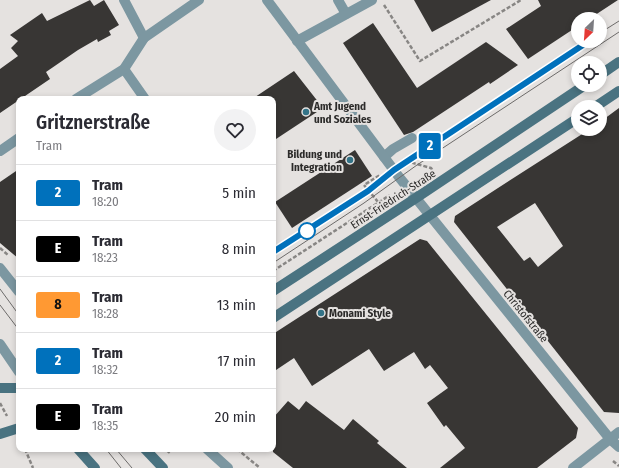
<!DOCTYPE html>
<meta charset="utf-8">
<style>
body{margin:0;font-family:"Fira Sans Condensed",sans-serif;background:#f2f2f3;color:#2b2b33;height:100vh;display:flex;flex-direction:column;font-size:15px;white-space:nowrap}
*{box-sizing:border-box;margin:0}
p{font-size:13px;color:#7c7c81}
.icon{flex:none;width:22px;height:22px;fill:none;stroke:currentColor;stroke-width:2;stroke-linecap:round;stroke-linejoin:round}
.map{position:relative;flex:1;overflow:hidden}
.details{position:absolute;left:16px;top:96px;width:260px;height:356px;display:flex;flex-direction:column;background:#fff;border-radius:8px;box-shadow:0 2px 6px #0003}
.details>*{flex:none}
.badge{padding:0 8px;border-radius:3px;font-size:14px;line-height:26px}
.needle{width:26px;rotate:205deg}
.controls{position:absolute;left:571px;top:12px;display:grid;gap:8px}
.controls a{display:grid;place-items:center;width:36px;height:36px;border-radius:50%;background:#fff;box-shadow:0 2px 6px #0003;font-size:20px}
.map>.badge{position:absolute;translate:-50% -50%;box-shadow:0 0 0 2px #fff}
.round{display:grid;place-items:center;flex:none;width:42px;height:42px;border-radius:21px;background:#f2f2f3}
.summary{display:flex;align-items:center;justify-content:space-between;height:68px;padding:0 20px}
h1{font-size:19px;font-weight:600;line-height:30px}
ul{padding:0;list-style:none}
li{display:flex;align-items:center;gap:12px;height:56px;padding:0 20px;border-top:1px solid #e1e1e2}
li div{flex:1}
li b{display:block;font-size:15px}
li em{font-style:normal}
li .badge{min-width:44px;font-weight:700;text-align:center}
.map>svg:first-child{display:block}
.building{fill:#383634;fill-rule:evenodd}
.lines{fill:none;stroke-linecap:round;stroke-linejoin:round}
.path{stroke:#888684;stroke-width:2.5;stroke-dasharray:4 2;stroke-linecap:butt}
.lane{stroke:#7c97a1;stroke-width:10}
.street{stroke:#7c97a1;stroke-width:10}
.secondary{stroke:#4a7381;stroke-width:10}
.tram{stroke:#6d6b6a;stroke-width:1}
.line-casing{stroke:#fff;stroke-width:9}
.line{stroke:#0071bc;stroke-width:6}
.poi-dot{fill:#337387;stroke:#e5e2e0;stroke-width:1.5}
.stop-dot{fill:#fff;stroke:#0071bc;stroke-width:2}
.labels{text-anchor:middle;stroke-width:4;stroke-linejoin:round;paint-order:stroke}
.poi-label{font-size:11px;font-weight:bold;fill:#2c2b2a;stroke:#e5e2e0;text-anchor:start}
.street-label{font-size:11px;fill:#2c2b2a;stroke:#e5e2e0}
</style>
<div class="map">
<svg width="619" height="468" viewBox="0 0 619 468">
<rect width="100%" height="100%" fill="#e5e2e0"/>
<g class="building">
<path d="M90,0L94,6L104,0L119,25L109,31L111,35L98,42L97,39L78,50L46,72L50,79L0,113V69L18,56L11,48L18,41L10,35L42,13L47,21Z"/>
<path d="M414,0H491L432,32Z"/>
<path d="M538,0H618L589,19H578V26L528,59L506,29L541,6Z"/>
<path d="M373,23L417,88L486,42L518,65L490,84L489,82L413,132L404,135L343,43Z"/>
<path d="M294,71L323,108L273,141V99H252Z"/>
<path d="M619,108V413L604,412L454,222L455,216L498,188L590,129H600V122ZM535,203L563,246L538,267L530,257L524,261L497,227Z"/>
<path d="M355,150L372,176L292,228L275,202Z"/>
<path d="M19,169V259L0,243V182Z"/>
<path d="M420,239L427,241L578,428L576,438L537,468H440L465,448L446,425L444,427L427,403L448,388L430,365L425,369L414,352L384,371L369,349L312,386L294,358L273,372V334Z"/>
<path d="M288,401L299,410L306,401L344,430L353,419L379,441L377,443L407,468H293L273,452V418Z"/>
</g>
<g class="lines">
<g class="path">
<path d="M384,5L420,61L521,0"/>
<path d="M406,161L431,168L433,171"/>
<path d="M378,202L364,185L380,175"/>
<path d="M0,248L8,255"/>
<path d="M273,271L390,195"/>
<path d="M0,403L7,416"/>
<path d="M25,449L33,468"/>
<path d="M237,449L260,468"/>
<path d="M168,453L171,449"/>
<path d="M613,461L619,466"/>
</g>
<g class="lane">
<path d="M338,0L346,14"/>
<path d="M384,157L393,149L412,138"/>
</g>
<g class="street">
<path d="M124,0L144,38"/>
<path d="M267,0L399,177L610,439L619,447"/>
<path d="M297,41L372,0"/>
<path d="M124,69L145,99"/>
<path d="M76,99L124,69L144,38L199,0"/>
<path d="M0,151L19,138"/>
<path d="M0,268L19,292"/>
<path d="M0,344L19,372"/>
<path d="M207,449L228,468"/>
<path d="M573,468L619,432"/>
</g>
<g class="secondary">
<path d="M600,75L619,62"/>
<path d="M595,107L619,91"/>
<path d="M273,291L416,198L585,85"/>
<path d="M273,318L578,118"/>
<path d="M0,388H19"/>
<path d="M0,434L19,428"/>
<path d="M78,449L95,468"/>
<path d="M145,449L163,468"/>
</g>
<g class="tram">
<path d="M600,33L619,21"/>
<path d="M273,252L368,191L394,170L589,41"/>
<path d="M273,263L364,203L417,165L619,32"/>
<path d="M0,289L19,315"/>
<path d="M0,305L19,330"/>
<path d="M106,449L121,468"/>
<path d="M116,449L132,468"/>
</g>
</g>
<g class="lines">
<defs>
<path id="line" d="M273,252L368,191L394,170L589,41"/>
</defs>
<use href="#line" class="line-casing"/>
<use href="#line" class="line"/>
</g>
<g class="poi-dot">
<circle cx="306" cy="112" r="4"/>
<circle cx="350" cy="160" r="4"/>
<circle cx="321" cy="313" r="4"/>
</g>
<circle class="stop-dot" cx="307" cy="231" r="8"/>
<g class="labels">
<g class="poi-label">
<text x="314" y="110">Amt Jugend<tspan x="314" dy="13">und Soziales</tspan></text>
<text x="342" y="158" text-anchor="end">Bildung und<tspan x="342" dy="13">Integration</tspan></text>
<text x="329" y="317">Monami Style</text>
</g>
<g class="street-label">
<text transform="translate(393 199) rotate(-33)" y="4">Ernst-Friedrich-Straße</text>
<text transform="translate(526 316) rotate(51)" y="4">Christofstraße</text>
</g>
</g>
</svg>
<div class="controls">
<a><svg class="needle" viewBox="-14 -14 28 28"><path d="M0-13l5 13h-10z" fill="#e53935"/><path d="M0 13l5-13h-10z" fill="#7c7c81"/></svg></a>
<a><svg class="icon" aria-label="locate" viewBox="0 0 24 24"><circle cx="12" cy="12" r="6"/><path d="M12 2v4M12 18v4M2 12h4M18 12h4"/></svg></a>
<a><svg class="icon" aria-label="layers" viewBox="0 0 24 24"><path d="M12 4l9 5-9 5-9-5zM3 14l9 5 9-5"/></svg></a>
</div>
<b class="badge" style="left:430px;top:146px;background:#0071bc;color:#fff">2</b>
<section class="details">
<div class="summary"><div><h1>Gritznerstraße</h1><p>Tram</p></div><a class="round"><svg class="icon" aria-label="heart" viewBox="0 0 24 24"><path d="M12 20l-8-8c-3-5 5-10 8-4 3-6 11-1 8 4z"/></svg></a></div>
<ul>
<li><span class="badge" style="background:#0071bc;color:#fff">2</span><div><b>Tram</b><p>18:20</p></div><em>5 min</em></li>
<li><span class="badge" style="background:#000;color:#fff">E</span><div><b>Tram</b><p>18:23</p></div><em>8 min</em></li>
<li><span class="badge" style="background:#f93;color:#111">8</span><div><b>Tram</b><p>18:28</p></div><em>13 min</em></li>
<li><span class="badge" style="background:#0071bc;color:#fff">2</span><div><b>Tram</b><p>18:32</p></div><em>17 min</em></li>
<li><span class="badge" style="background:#000;color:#fff">E</span><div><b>Tram</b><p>18:35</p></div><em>20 min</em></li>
</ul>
</section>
</div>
